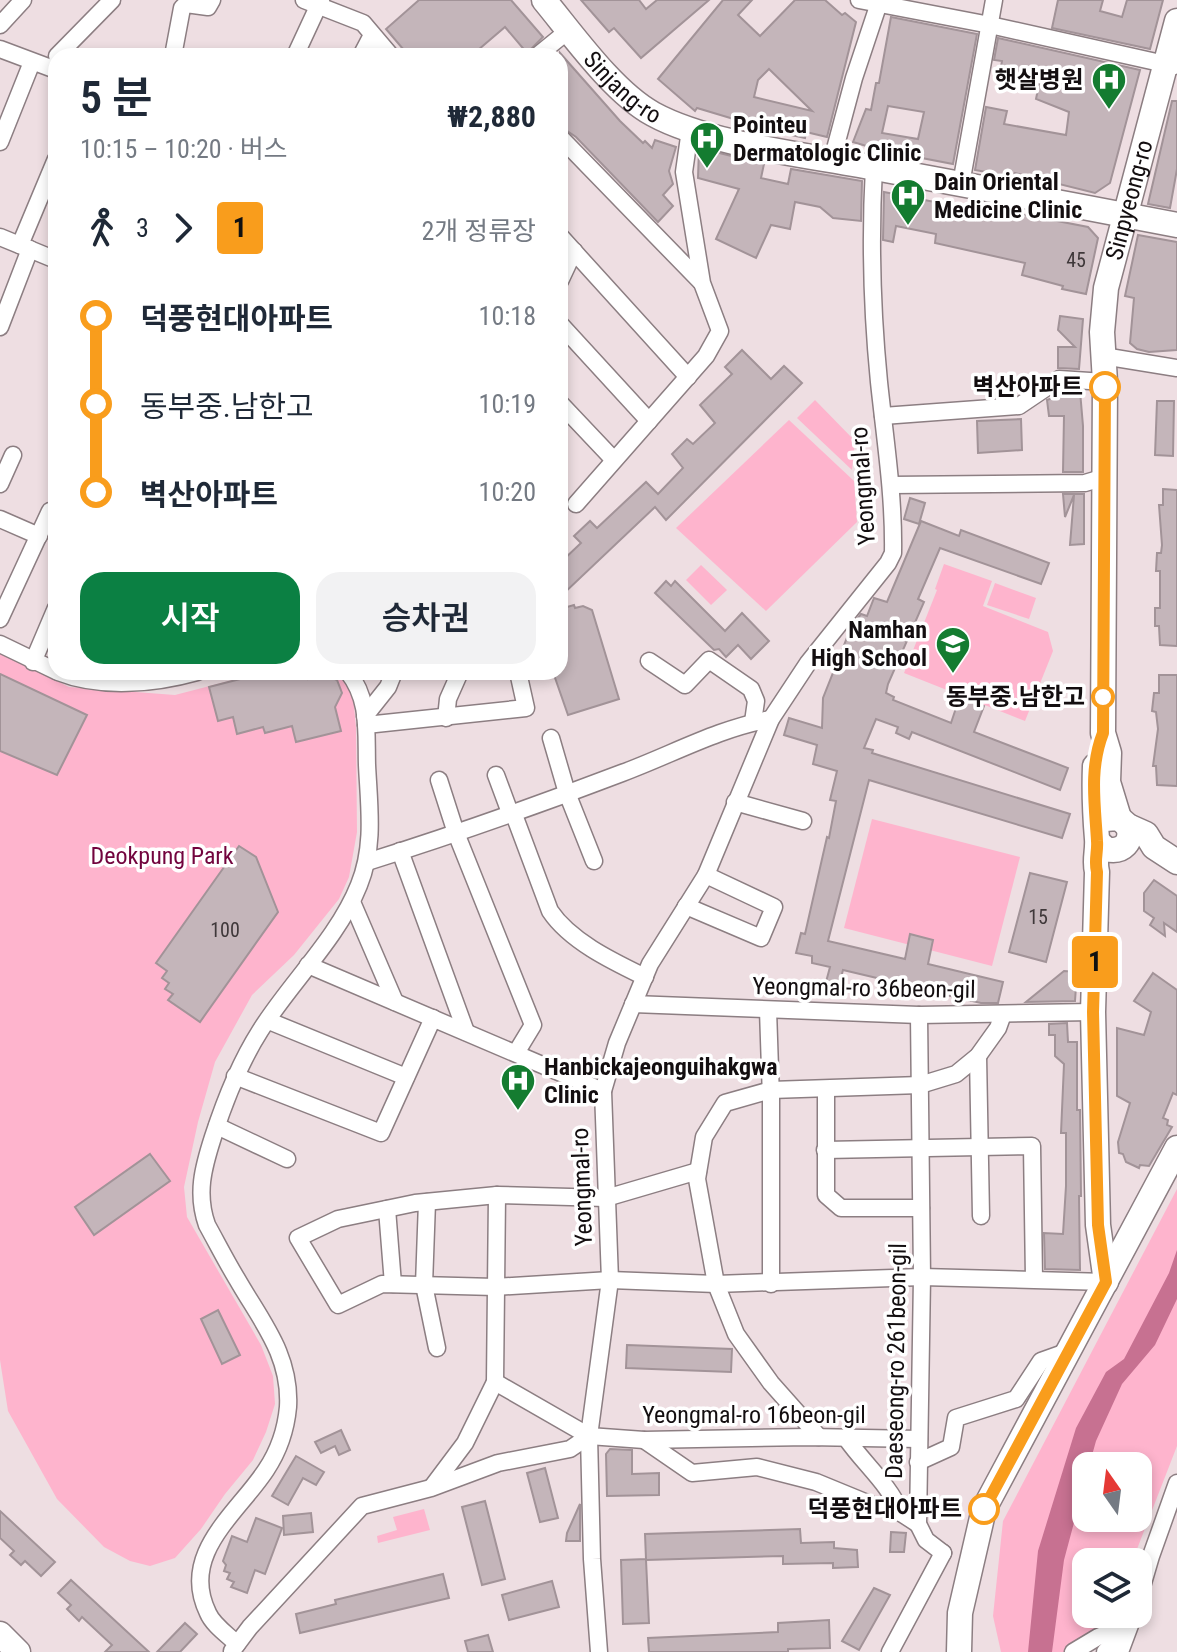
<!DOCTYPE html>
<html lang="ko">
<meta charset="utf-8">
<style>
body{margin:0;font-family:"Roboto Condensed","Noto Sans KR",sans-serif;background:#f2f2f3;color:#1f2937;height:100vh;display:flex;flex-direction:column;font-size:30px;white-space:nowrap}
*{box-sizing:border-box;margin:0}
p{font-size:26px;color:#747a83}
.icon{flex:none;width:44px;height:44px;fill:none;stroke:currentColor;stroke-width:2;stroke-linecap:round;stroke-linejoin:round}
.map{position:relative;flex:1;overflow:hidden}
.panel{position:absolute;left:48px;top:48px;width:520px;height:632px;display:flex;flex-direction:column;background:#fff;border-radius:24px;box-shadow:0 4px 12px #0003}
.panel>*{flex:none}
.badge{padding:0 16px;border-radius:6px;font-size:28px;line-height:52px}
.needle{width:52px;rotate:346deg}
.tools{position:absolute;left:1072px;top:1452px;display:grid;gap:16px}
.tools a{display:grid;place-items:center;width:80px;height:80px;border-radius:16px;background:#fff;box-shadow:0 4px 12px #0003;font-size:40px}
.map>.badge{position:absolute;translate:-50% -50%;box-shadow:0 0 0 4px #fff}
.legs{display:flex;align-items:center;gap:12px;height:88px;padding:0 32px;font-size:26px}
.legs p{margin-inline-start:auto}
.overview{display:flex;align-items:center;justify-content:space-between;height:136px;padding:0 32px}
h1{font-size:44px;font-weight:600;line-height:60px}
.primary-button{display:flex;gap:16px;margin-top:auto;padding:16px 32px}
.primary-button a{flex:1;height:92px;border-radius:24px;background:#0b8043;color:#fff;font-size:32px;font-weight:600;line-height:92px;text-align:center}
.primary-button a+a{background:#f2f2f3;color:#1f2937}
ul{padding:0 32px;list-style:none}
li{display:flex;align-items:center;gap:28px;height:88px;font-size:30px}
li i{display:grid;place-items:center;width:12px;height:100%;margin:0 10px;background:currentColor}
li i::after{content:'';width:20px;height:20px;margin:-10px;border:6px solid;border-radius:50%;background:#fff}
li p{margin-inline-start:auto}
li:first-child i{background:linear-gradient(#0000 50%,currentColor 0)}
li:last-child i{background:linear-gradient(currentColor 50%,#0000 0)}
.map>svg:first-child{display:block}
.green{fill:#feb4cd;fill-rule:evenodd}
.water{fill:#c77191}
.building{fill:#c4b5ba;stroke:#a29398;stroke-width:2;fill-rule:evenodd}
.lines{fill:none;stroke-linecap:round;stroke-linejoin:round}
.street-casing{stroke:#8c7e82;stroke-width:19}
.secondary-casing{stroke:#8c7e82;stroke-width:27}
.street{stroke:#fff;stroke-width:16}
.secondary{stroke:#fff;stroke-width:24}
.line-1-casing{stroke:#fff;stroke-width:18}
.line-1{stroke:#f99d1c;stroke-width:12}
.stop-1-dot{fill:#fff;stroke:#f99d1c;stroke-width:4}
.labels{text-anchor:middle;stroke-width:7;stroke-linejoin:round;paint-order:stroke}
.number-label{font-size:20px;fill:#3f383a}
.poi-label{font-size:24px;font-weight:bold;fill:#130e10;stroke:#fff;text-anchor:start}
.street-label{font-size:24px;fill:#130e10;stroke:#fff}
.stop-label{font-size:24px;font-weight:bold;fill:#130e10;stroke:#fff;text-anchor:end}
.park-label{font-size:24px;fill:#72043e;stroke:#fff}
</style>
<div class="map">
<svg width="1177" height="1652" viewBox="0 0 1177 1652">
<rect width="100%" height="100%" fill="#eedee2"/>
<g class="green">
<path d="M815,400L855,441L852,470L797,418Z"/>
<path d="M789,420L854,481L857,522L766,611L676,528Z"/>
<path d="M944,564L992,581L983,606L1048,632L1053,651L1025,721L904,673L937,590L935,589Z"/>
<path d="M701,565L727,590L711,605L686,580Z"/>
<path d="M995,583L1036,598L1029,619L987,605Z"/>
<path d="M0,652L69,687L175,695L264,672H332L338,674L353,695L356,728L357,832L349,877L339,899L294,955L252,995L215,1062L198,1122L184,1187L187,1217L261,1345L273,1376L275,1404L266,1432L253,1460L225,1494L201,1529L175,1558L150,1566L130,1561L104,1547L57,1499L8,1411L0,1360Z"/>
<path d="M872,819L1020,857L992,966L844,928Z"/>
<path d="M1177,1189V1446L1132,1562H1086V1614H1100L1088,1652H1001L993,1616L1003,1521ZM1086,1466H1138V1518H1086Z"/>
<path d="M424,1509L430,1530L378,1543L377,1536L397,1530L393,1517Z"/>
</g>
<path class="water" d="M1177,1250V1299L1155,1345L1122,1384L1096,1441L1089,1466H1086V1478L1064,1560L1052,1652H1028L1038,1551L1076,1428L1106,1372L1124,1359L1169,1273Z"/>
<g class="building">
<path d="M419,0H511L543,37L527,53L505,27L471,56H409L386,29Z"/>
<path d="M581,0H639L646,9L657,0H709L641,58L614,28L609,32Z"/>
<path d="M723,0H752L738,15L760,36L795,0H825L842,15L845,13L856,22L827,137L806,132L805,138L747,125V123L697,108L695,111L658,79ZM769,69L812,111L754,97L758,80Z"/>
<path d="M1058,0H1103L1100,11L1122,17L1127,0H1163L1150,49L1052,28Z"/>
<path d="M891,17L977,34L953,164L880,150L853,142L866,109L871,110L876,83H879ZM888,106L924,112L918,139L882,133Z"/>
<path d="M998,38L1140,70L1110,183L1095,193L1015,173L1014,177L975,170L986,107L1007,111L1004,124L1066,135L1069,112L1036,99L1040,80L1000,72L1002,61L994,60Z"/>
<path d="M560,53L620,121L643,143L645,141L652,148L655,140L676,147L669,171L673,184L663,195L673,206L658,222L576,137L560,126Z"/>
<path d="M1172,101H1177V169L1170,208L1148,204Z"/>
<path d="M699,148L764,164L761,178L788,184L791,169L862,181L861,221L833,218L820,207L795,202L790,229L771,225L756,258L716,239L739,189L698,178Z"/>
<path d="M884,192L1020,219L1021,214L1088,227L1098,238L1086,294L1062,289L1063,286L1022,275L1025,263L935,243L936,234L896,226L893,242L883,240Z"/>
<path d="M1138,235L1177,242V350L1149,352L1137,349L1130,343L1134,298L1125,296Z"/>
<path d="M1060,316L1083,319L1079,369L1058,368V347H1075L1058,330Z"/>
<path d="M742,350L771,379L784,366L802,383L666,520L655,507L560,597V563L581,543L574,536L590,521L597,528L646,482L658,494L683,468L672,454L687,439L693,444L715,423L700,405L732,374L725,367Z"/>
<path d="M1064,390L1080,391L1083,426V472H1063L1064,416H1049L1047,400L1064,394Z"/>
<path d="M1157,401H1174L1173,456L1155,455Z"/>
<path d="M1021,419L1022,450L978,453L977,421Z"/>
<path d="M1163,489L1177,490V646L1160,645L1159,626H1155V608H1160V571H1156L1157,553H1161L1162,545L1159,505H1163Z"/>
<path d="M1063,494H1084V544L1070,545L1074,495L1065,517Z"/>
<path d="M910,498L925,503L919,524L904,519Z"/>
<path d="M921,521L959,536L961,530L1049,563L1041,584L940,548L918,599L924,602L888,684L886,693L894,697L893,700L951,723L960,696L984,706L974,732L1068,768L1060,790L912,732L909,739L896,733L898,727L876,719L864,748L873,750L872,753L1070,814L1062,838L869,780L828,941L905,959L910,934L933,940L928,964L1003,982L998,1003H981L911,987V990L897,986L898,983L843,970L839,985L826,982L830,967L812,963V956L796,953L801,933L805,934L827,837L829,838L836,801L830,800L837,771L813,764L817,745L784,735L789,718L822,728L823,698L852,625L861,614L867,616L874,598L887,602Z"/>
<path d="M666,581L671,586L675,581L725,631L742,613L769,641L751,659L738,645L726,657L719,649L714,650L655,593Z"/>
<path d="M574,605L575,608L583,606L592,610L619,699L568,715L553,672H560V609Z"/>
<path d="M267,672H306L308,679L326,675L337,680L342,693L335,707L341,731L296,742L292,726L265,733L263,727L237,734L233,717L218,721L209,687Z"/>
<path d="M0,674L87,715L57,775L0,751Z"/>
<path d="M1159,675H1177V786L1157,785L1156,766H1153L1158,729L1156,712L1152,711L1154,693H1159Z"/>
<path d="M239,846L256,857L278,912L200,1022L168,1000L173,994L165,989L169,983L162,978L167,971L156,963Z"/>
<path d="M1030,873L1067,882L1046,962L1009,952Z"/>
<path d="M1154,880L1177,896V932L1164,923L1165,936L1150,925L1154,918L1144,911V893Z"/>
<path d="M1064,971L1077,972L1075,1001L1026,1002Z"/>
<path d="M1153,973L1177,990V1095L1173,1093L1163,1118L1168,1120L1167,1125L1172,1127L1149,1166L1140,1165L1139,1168L1126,1162L1123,1154L1119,1153L1118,1142L1130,1103L1117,1096V1028L1144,1035L1151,1012L1134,1001Z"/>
<path d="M1067,1023L1068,1042H1077V1110H1080L1081,1196H1079L1080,1270L1045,1269L1044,1233L1063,1234L1066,1186V1133H1061L1064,1064L1055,1056V1035H1049V1024Z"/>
<path d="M150,1154L170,1181L94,1235L75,1207Z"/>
<path d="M218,1310L240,1355L222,1364L201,1319Z"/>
<path d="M627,1345L732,1349L731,1372L626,1368Z"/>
<path d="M341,1430L350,1450L339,1455L335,1446L321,1453L315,1442Z"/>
<path d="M610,1449L632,1450V1474L659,1473V1495L607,1496L606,1454Z"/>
<path d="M296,1456L324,1472L316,1485L303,1478L288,1505L272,1496Z"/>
<path d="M545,1468L558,1518L540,1522L527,1473Z"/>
<path d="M485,1501L505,1579L482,1585L462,1507Z"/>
<path d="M580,1504V1541H566L567,1533Z"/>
<path d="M0,1511L55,1562L41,1576L25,1561L21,1565L10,1555L14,1551L0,1538Z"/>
<path d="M311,1513L313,1532L284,1535L283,1516Z"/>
<path d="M256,1518L282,1528L265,1574L255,1570L247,1593L231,1587L234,1582L227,1579L230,1573L224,1571L226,1565L223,1561L232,1536L247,1542Z"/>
<path d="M800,1529L801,1543L834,1542V1548L857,1550L858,1567L833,1568V1563L783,1564V1556L646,1560L649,1623L623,1624L621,1560L646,1559L645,1534Z"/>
<path d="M891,1532L906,1533L904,1552H890Z"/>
<path d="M443,1574L449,1598L300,1633L296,1614L336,1604L335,1600Z"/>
<path d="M71,1580L149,1652H105L112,1645L82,1617L79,1621L67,1609L71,1605L58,1593Z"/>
<path d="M552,1581L559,1607L509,1620L502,1595Z"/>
<path d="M874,1588L890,1595L859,1650L842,1641Z"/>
<path d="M829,1620L830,1648L788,1649V1652H649L648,1638L778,1632V1623Z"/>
<path d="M185,1623L197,1634L180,1652H157Z"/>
<path d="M488,1635L493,1652H468L465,1641Z"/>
</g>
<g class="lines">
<defs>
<g id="street">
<path d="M304,0L363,23L391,56"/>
<path d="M859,0L990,25L1174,66"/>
<path d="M0,25L23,0"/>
<path d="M0,49L56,70"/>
<path d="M57,56L112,0"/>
<path d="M173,56L182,8L186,4L208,7L212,0"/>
<path d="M295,56L321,0"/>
<path d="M361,56L372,35"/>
<path d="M537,56L569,30"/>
<path d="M560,137L701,282"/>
<path d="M0,142L32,62"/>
<path d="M832,160L854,78L880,0"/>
<path d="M961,184L994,0"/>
<path d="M560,236L688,377"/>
<path d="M0,237L56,260"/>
<path d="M20,245L56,159"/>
<path d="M560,281L574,251"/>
<path d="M560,324L649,421"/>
<path d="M0,327L30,249"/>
<path d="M1103,356L1177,368"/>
<path d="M560,403L613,459"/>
<path d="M883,416L1019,406L1059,379L1105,382"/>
<path d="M0,484L13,455"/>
<path d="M892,485L1085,483L1105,477"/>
<path d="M576,504L706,356L720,331L702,283L684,172L690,130"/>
<path d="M0,519L39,536"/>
<path d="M0,619L50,511"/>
<path d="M0,644L56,671"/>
<path d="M649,661L685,685L709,660L751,689L756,701L753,722"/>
<path d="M33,662L56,608"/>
<path d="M58,672C101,689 154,684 197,672"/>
<path d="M365,716L388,687L394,672"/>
<path d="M446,718L448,699L460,672"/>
<path d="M366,725L526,708L518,672"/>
<path d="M551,738L567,793L594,861"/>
<path d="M496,775L509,810L513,812L550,911C570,941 612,961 645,977"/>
<path d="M439,780L456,833L533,1025L516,1053"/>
<path d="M735,802L803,821"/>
<path d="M400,851L466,1032"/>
<path d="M367,862C453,835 538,805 622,773C671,755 719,728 771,719"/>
<path d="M352,902L395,1002"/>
<path d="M686,906L761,938L774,907L706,875"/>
<path d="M308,965L603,1091"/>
<path d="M633,1004L919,1015L1093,1012"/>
<path d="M768,1010L771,1098V1284"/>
<path d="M919,1015L922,1277L918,1524L926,1540L943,1553"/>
<path d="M269,1021L406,1077"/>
<path d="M978,1056L981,1216"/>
<path d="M235,1076L381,1133L433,1018"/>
<path d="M826,1090V1195L841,1208H921"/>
<path d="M217,1126L287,1159"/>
<path d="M825,1150L1032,1146L1034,1279"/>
<path d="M698,1171L606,1198L497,1195L415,1203L338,1219L298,1238L338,1305L382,1284L495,1287L610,1280L716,1284L922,1277L1106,1282"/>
<path d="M427,1202L424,1285L437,1348"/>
<path d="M387,1209L393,1284"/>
<path d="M495,1382L589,1436L644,1440L809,1437L919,1439"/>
<path d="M819,1437L771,1383L736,1334L716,1284L697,1179L704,1137L725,1103L771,1090L920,1085L956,1074L978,1056L998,1028L1003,1014"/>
<path d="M846,1438C864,1464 889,1484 901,1513"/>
<path d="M644,1440L692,1473L757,1467L816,1482L872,1505L901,1513L918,1524"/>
<path d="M918,1462L951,1447L956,1418L1016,1399L1041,1361L1069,1351"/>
<path d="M432,1487L465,1443L495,1382L497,1195"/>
<path d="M1138,1600L1151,1556L1177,1483"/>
<path d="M237,1644C228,1635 213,1625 208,1613C179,1554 237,1514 266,1470C278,1452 286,1429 288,1407C291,1355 261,1321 237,1279C226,1261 217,1243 207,1225C196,1194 203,1168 213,1137C225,1100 239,1064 260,1031C290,983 338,938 359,885C375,846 369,806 367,765C366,731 370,700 348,672"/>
<path d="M232,1651L250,1627L362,1506L431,1488L498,1463L570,1449L589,1436"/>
<path d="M599,1652L592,1559L589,1436L610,1280L603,1091L617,1043L650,964L706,875L771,719L808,663L888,563L893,553C894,495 885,439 879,382C872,311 870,238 874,167"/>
<path d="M890,1652L943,1553"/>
<path d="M1073,1652L1098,1637L1131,1623"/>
<path d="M1105,1652L1125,1630"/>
<path d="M1120,1652L1132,1620"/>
</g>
<g id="secondary">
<path id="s1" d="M544,0C573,35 613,92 653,114C706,143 798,154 859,165C965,184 1071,205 1177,225"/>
<path d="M1095,766C1094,791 1095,815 1097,839C1098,851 1094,860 1097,872L1093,1012L1098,1225L1106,1282"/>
<path id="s2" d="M1119,818L1108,782L1109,753L1103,733L1105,382L1102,332L1106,288L1177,21"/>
<path d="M1105,819L1119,818L1128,826L1146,834L1154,847L1177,862"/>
<path d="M1098,842L1106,849C1123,853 1133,842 1128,826"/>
<path d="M0,1634L18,1652"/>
<path d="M959,1652L960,1613L984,1509L1177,1148"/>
</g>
</defs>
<use href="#street" class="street-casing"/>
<use href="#secondary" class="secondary-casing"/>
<use href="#street" class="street"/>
<use href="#secondary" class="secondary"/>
</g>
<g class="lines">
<defs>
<path id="line-1" d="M984,1509L1106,1282L1098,1225L1093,1012L1097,872C1094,860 1098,852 1097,841C1095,804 1089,769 1103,733L1105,387"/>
</defs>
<use href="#line-1" class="line-1-casing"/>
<use href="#line-1" class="line-1"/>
</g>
<defs>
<symbol id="hospital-pin" viewBox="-11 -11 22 30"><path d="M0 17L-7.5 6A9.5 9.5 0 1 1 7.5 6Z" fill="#147c30" stroke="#fff"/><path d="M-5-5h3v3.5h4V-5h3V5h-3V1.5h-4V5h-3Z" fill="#fff"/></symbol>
<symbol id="school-pin" viewBox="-11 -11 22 30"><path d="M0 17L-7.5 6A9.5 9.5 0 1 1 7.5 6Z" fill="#147c30" stroke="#fff"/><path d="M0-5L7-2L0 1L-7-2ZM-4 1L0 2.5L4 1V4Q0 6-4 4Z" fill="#fff"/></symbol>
</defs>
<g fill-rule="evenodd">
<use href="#hospital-pin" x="1089" y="60" width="40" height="54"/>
<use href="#hospital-pin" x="687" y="119" width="40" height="54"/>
<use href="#hospital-pin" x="888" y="176" width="40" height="54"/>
<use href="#school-pin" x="933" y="624" width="40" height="54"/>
<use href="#hospital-pin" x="498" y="1061" width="40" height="54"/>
</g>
<g class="stop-1-dot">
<circle cx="1105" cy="387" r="14"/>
<circle cx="1103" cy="697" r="10"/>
<circle cx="984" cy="1509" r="14"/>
</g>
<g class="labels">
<g class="number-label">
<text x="1076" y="267">45</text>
<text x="1038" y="924">15</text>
<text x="225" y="937">100</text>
</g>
<g class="poi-label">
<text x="1083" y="88" text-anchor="end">햇살병원</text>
<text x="733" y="133">Pointeu<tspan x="733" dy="28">Dermatologic Clinic</tspan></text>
<text x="934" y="190">Dain Oriental<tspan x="934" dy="28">Medicine Clinic</tspan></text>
<text x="927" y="638" text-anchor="end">Namhan<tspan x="927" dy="28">High School</tspan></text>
<text x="544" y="1075">Hanbickajeonguihakgwa<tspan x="544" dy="28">Clinic</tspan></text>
</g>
<g class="street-label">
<text dy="8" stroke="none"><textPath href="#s1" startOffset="118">Sinjang-ro</textPath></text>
<text dy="8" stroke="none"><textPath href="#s2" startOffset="624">Sinpyeong-ro</textPath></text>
<text transform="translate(863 486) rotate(-94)" y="8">Yeongmal-ro</text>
<text transform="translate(864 988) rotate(1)" y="8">Yeongmal-ro 36beon-gil</text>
<text transform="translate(582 1187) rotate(-92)" y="8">Yeongmal-ro</text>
<text transform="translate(896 1361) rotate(-89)" y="8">Daeseong-ro 261beon-gil</text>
<text x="754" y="1423">Yeongmal-ro 16beon-gil</text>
</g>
<g class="stop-label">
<text x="1083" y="395">벽산아파트</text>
<text x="1085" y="705">동부중.남한고</text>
<text x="962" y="1517">덕풍현대아파트</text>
</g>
<g class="park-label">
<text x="162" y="864">Deokpung Park</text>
</g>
</g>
</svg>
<div class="tools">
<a><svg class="needle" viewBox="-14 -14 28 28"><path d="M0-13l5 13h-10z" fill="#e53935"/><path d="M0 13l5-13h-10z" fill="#747a83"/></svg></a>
<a><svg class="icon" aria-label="layers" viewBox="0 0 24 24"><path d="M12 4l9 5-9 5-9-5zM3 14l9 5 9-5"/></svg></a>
</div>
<b class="badge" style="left:1095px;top:962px;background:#f99d1c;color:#111">1</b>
<section class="panel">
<div class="overview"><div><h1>5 분</h1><p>10:15 – 10:20 · 버스</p></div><b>₩2,880</b></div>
<div class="legs"><svg class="icon" aria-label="walk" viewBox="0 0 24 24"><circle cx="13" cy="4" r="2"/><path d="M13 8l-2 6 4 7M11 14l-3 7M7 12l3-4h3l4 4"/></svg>3<svg class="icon" aria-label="forward" viewBox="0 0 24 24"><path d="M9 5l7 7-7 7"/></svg><b class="badge" style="background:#f99d1c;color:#111">1</b><p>2개 정류장</p></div>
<ul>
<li><i style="color:#f99d1c"></i><b>덕풍현대아파트</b><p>10:18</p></li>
<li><i style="color:#f99d1c"></i><span>동부중.남한고</span><p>10:19</p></li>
<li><i style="color:#f99d1c"></i><b>벽산아파트</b><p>10:20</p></li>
</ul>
<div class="primary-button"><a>시작</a><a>승차권</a></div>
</section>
</div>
